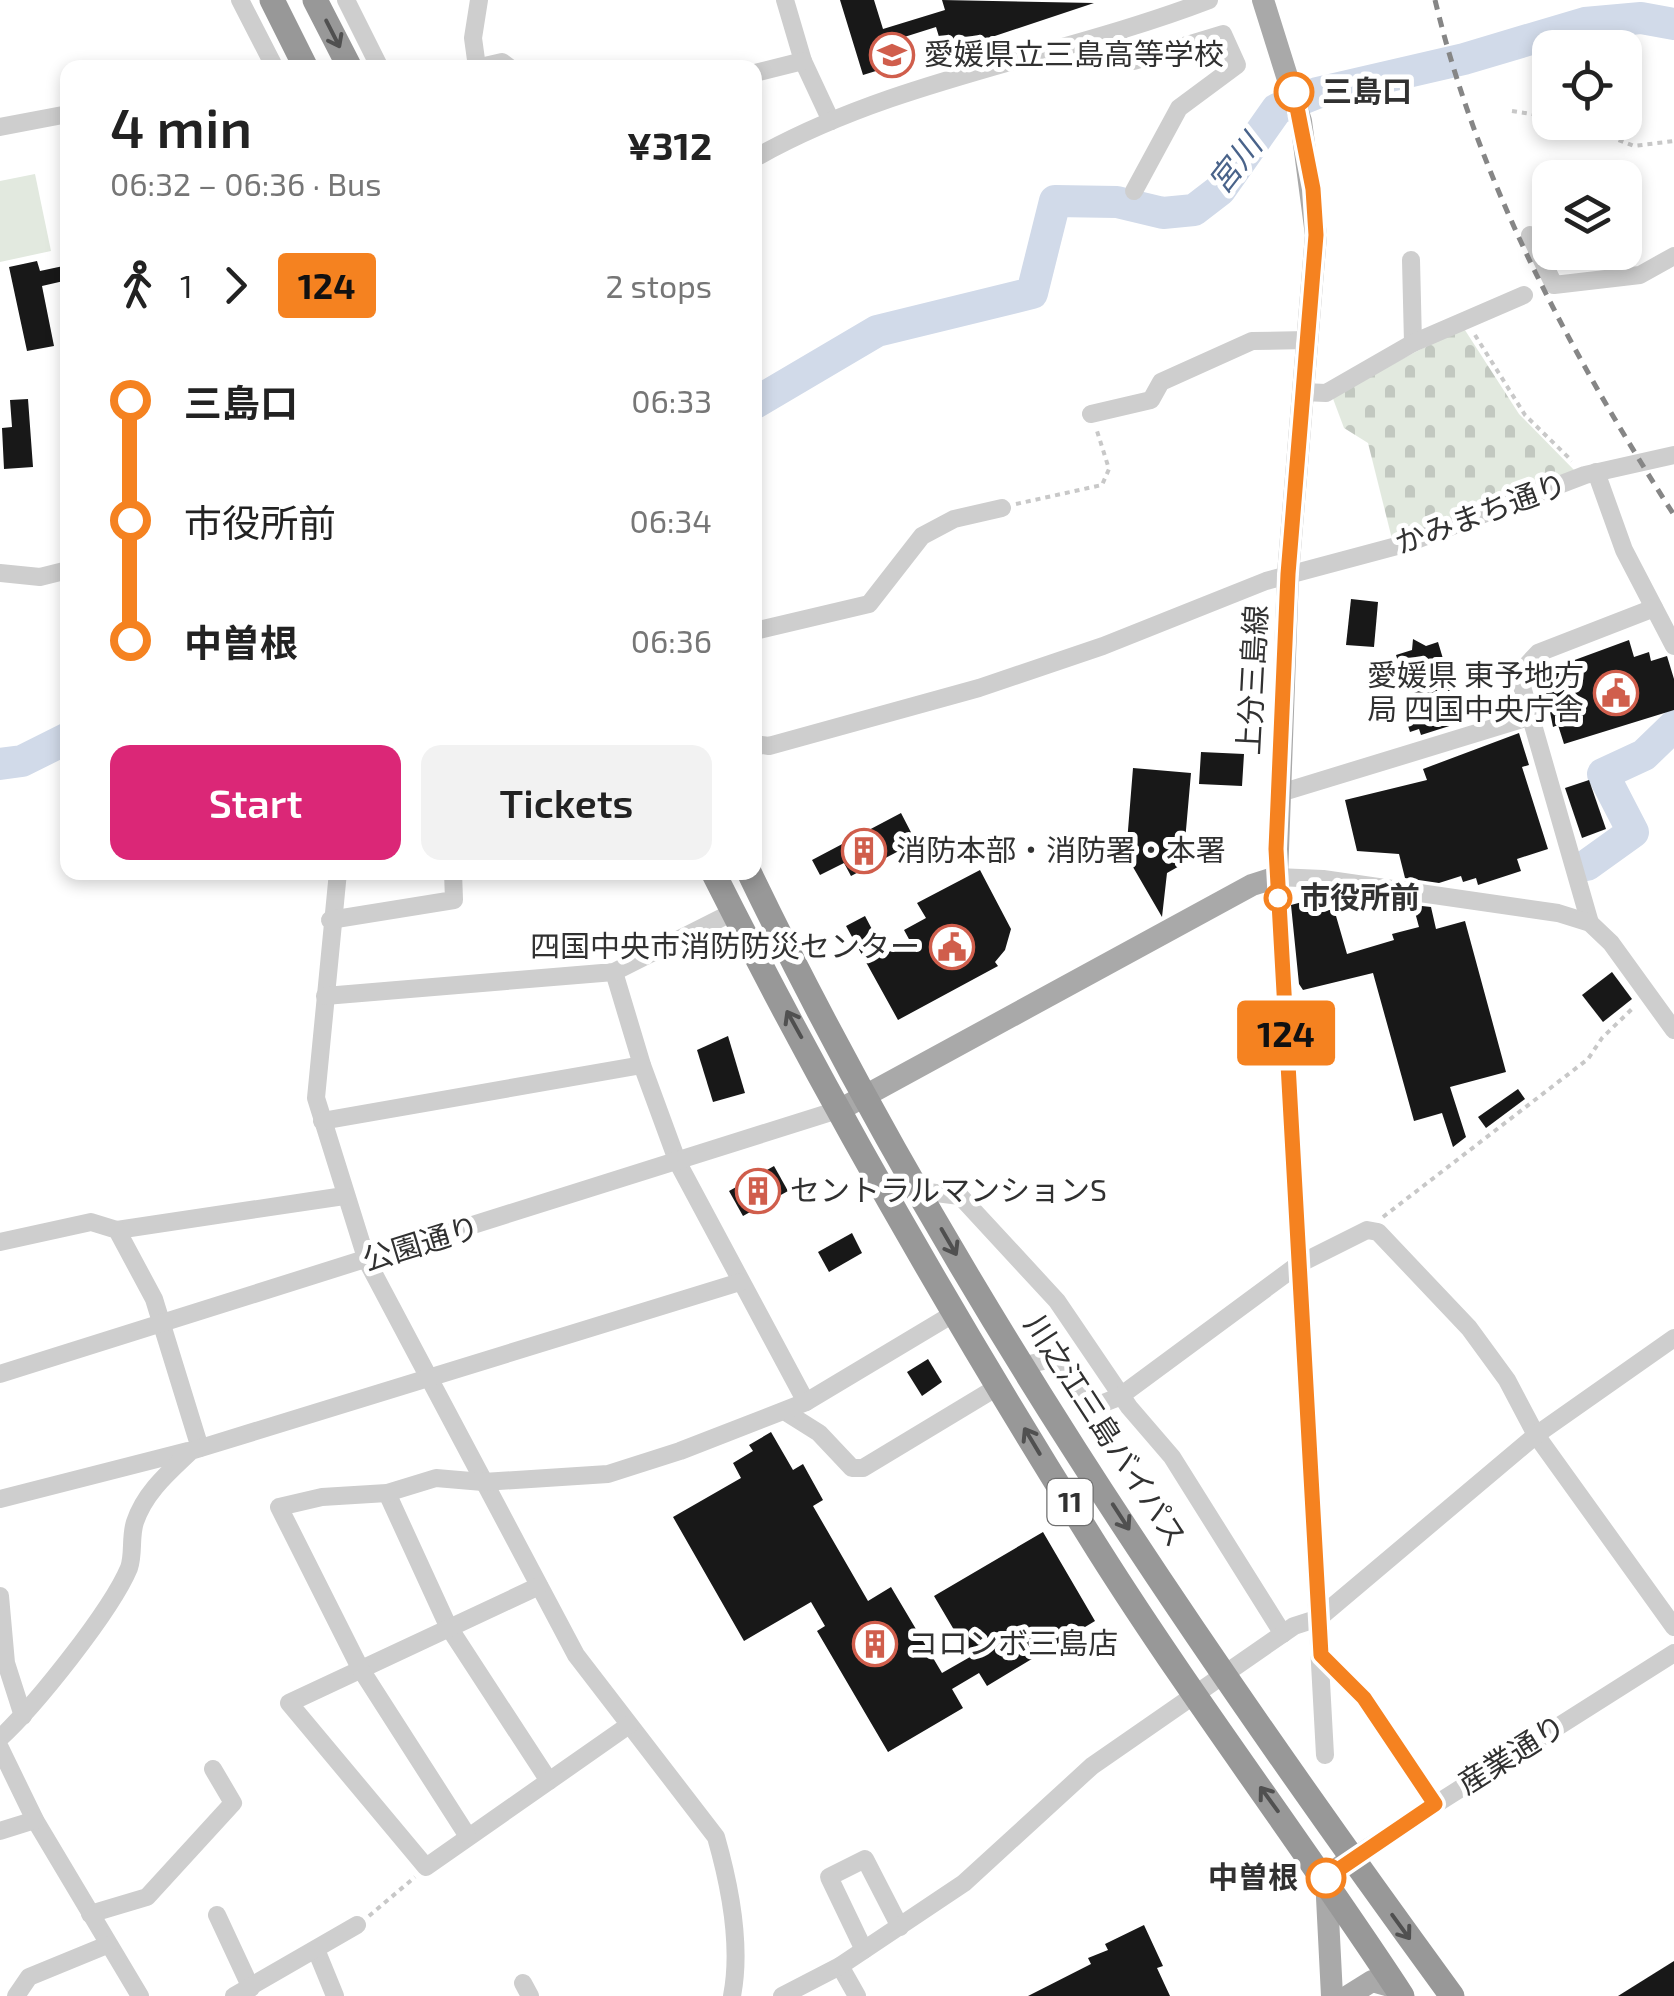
<!DOCTYPE html>
<meta charset="utf-8">
<style>
body{margin:0;font-family:"Exo 2","Noto Sans JP",sans-serif;background:#f2f2f2;color:#222;height:100vh;display:flex;flex-direction:column;font-size:38px;white-space:nowrap}
*{box-sizing:border-box;margin:0}
p{font-size:32px;color:#767676}
.icon{flex:none;width:55px;height:55px;fill:none;stroke:currentColor;stroke-width:2;stroke-linecap:round;stroke-linejoin:round}
.map{position:relative;flex:1;overflow:hidden}
.side{position:absolute;left:60px;top:60px;width:702px;height:820px;display:flex;flex-direction:column;background:#fff;border-radius:20px;box-shadow:0 5px 15px #0003}
.side>*{flex:none}
.badge{padding:0 20px;border-radius:8px;font-size:35px;line-height:65px}
.fabs{position:absolute;left:1532px;top:30px;display:grid;gap:20px}
.fabs a{display:grid;place-items:center;width:110px;height:110px;border-radius:20px;background:#fff;box-shadow:0 5px 15px #0003;font-size:50px}
.map>.badge{position:absolute;translate:-50% -50%;box-shadow:0 0 0 5px #fff}
.legs{display:flex;align-items:center;gap:15px;height:110px;padding:0 50px;font-size:32px}
.legs p{margin-inline-start:auto}
.summary{display:flex;align-items:center;justify-content:space-between;height:170px;padding:0 50px}
h1{font-size:55px;font-weight:600;line-height:75px}
.cta{display:flex;gap:20px;margin-top:auto;padding:20px 50px}
.cta a{flex:1;height:115px;border-radius:20px;background:#db2777;color:#fff;font-size:40px;font-weight:600;line-height:115px;text-align:center}
.cta a+a{background:#f2f2f2;color:#222}
ul{padding:0 50px;list-style:none}
li{display:flex;align-items:center;gap:35px;height:120px;font-size:38px}
li i{display:grid;place-items:center;width:15px;height:100%;margin:0 12px;background:currentColor}
li i::after{content:'';width:25px;height:25px;margin:-12px;border:8px solid;border-radius:50%;background:#fff}
li p{margin-inline-start:auto}
li:first-child i{background:linear-gradient(#0000 50%,currentColor 0)}
li:last-child i{background:linear-gradient(currentColor 50%,#0000 0)}
.map>svg:first-child{display:block}
.grass{fill:#e2e9df}
.cemetery{fill:url(#cemetery-stones)}
.lines{fill:none;stroke-linecap:round;stroke-linejoin:round}
.river{stroke:#d1dae9;stroke-width:32}
.building{fill:#181818}
.path{stroke:#c8c8c8;stroke-width:4;stroke-dasharray:5 5;stroke-linecap:butt}
.minor{stroke:#cecece;stroke-width:18}
.major{stroke:#a9a9a9;stroke-width:22}
.highway{stroke:#989898;stroke-width:25}
.rail{stroke:#868686;stroke-width:5;stroke-dasharray:10 8;stroke-linecap:butt}
.oneway{stroke:#505050}
.line-1-casing{stroke:#fff;stroke-width:22}
.line-1{stroke:#f58220;stroke-width:15}
.stop-1-dot{fill:#fff;stroke:#f58220;stroke-width:5}
.labels{text-anchor:middle;stroke-width:10;stroke-linejoin:round;paint-order:stroke}
.shield{fill:#fff;stroke:#6f6f6f;stroke-width:2.5}
.shield-label{font-size:28px;font-weight:bold;fill:#313131}
.poi-label{font-size:30px;fill:#313131;stroke:#fff;text-anchor:start}
.stop-label{font-size:30px;font-weight:bold;fill:#313131;stroke:#fff;text-anchor:start}
.street-label{font-size:30px;fill:#313131;stroke:#fff}
.water-label{font-size:32px;font-style:italic;fill:#49638a;stroke:#fff}
</style>
<div class="map">
<svg width="1674" height="1996" viewBox="0 0 1674 1996">
<defs>
<pattern id="cemetery-stones" width="16" height="16" patternUnits="userSpaceOnUse" patternTransform="scale(2.5)"><rect width="16" height="16" fill="#e2e9df"/><path d="M2 7V4a2 2 0 0 1 4 0v3zM10 15v-3a2 2 0 0 1 4 0v3z" fill="#c2c8c0"/></pattern>
</defs>
<rect width="100%" height="100%" fill="#fff"/>
<path class="grass" d="M35,174L51,251L0,262V181Z"/>
<path class="cemetery" d="M1463,327L1519,414L1576,472L1393,543L1368,443L1344,428L1332,396Z"/>
<g class="lines">
<g class="river">
<path d="M755,403L877,331L1032,293L1055,201L1117,202L1163,213L1194,210L1220,190L1277,109L1317,93L1464,59L1585,23L1641,18L1674,24"/>
<path d="M0,764L22,761L68,738"/>
<path d="M1587,865L1633,832L1603,774L1644,755L1674,726"/>
</g>
</g>
<g class="building">
<path d="M840,0H874L883,29L945,10L942,0L1094,3L944,53L936,27L898,39L905,62L863,75Z"/>
<path d="M37,261L40,271L68,265V280L42,286L54,346L27,351L9,267Z"/>
<path d="M28,399L33,467L4,469L2,428L12,427L10,400Z"/>
<path d="M1351,599L1378,602L1374,647L1346,645Z"/>
<path d="M1413,639L1426,646L1438,642L1462,722L1421,735L1419,729L1410,732L1404,713L1414,711L1396,655L1412,650Z"/>
<path d="M1629,640L1634,657L1649,652L1651,661L1667,656L1674,679V710L1564,744L1558,725L1553,727L1542,672Z"/>
<path d="M1519,733L1529,765L1522,767L1548,849L1517,859L1521,871L1478,885L1476,878L1463,882L1461,876L1439,883L1405,878L1399,854L1357,851L1345,800L1427,780L1423,769Z"/>
<path d="M1201,752L1244,754L1242,786L1199,784Z"/>
<path d="M1133,768L1191,773L1183,864L1167,873L1162,917L1126,855Z"/>
<path d="M1589,780L1606,829L1582,838L1565,788Z"/>
<path d="M901,813L916,842L851,876L844,863L820,875L812,860Z"/>
<path d="M980,870L1011,929L1005,950L995,962L998,966L898,1020L846,926L865,916L885,954L910,941L904,930L926,918L917,903Z"/>
<path d="M1317,898L1321,912L1334,909L1347,954L1394,940L1392,934L1419,927L1413,905L1431,907L1436,929L1465,921L1506,1072L1450,1087L1466,1137L1453,1147L1442,1113L1414,1121L1373,973L1303,990L1299,984L1291,905Z"/>
<path d="M1612,972L1632,999L1603,1022L1582,995Z"/>
<path d="M728,1036L745,1093L713,1102L697,1050Z"/>
<path d="M1518,1089L1525,1099L1486,1128L1478,1117Z"/>
<path d="M774,1166L788,1191L743,1216L729,1191Z"/>
<path d="M852,1233L862,1253L829,1272L818,1252Z"/>
<path d="M928,1359L942,1382L922,1396L907,1372Z"/>
<path d="M771,1432L793,1470L803,1464L823,1500L813,1506L868,1601L891,1587L942,1673L970,1657L934,1596L1043,1532L1095,1621L987,1686L979,1673L952,1689L963,1708L888,1752L817,1631L825,1626L811,1602L744,1641L673,1517L741,1478L733,1463L753,1451L749,1445Z"/>
<path d="M1144,1925L1163,1966L1157,1968L1170,1996H1028L1091,1964L1088,1958L1108,1950L1105,1944Z"/>
<path d="M1674,1961V1996H1618Z"/>
</g>
<g class="lines">
<g class="path">
<path d="M1512,111L1550,117"/>
<path d="M1572,122L1634,146L1674,141"/>
<path d="M1475,335L1525,415L1572,461"/>
<path d="M1016,504L1102,485L1109,469L1097,431"/>
<path d="M1383,1217L1588,1059L1602,1038L1635,1006"/>
<path d="M369,1916L415,1877"/>
</g>
<g class="minor">
<path d="M240,0L275,68"/>
<path d="M346,0L380,68"/>
<path d="M785,0L803,61L831,121"/>
<path d="M1117,35L1124,59L1134,61L1223,34L1237,65L1179,108L1134,191"/>
<path d="M477,67L473,38L479,0"/>
<path d="M476,68L502,62L510,68"/>
<path d="M755,73L803,61"/>
<path d="M0,127L68,114"/>
<path d="M755,158C894,79 1061,57 1209,0"/>
<path d="M1530,235L1554,285L1640,275L1674,256"/>
<path d="M1411,260L1413,343"/>
<path d="M1303,392L1326,393L1413,343L1524,295"/>
<path d="M1091,414L1151,400L1161,382L1252,341L1308,340"/>
<path d="M1596,472L1624,550L1674,646"/>
<path d="M0,573L40,577L68,570"/>
<path d="M755,631L869,604L922,536L954,519L1002,508"/>
<path d="M755,744L769,746L979,688L1103,646L1266,581L1408,543L1585,475L1674,455"/>
<path d="M1277,794L1529,717"/>
<path d="M338,872L316,1098L367,1261L576,1655L716,1837C730,1886 742,1945 732,1996"/>
<path d="M330,920L454,900L453,872"/>
<path d="M1590,923L1521,683L1525,667L1538,653L1654,608"/>
<path d="M614,972L642,1065L678,1163L806,1402"/>
<path d="M325,996L614,972L733,912"/>
<path d="M322,1121L642,1065"/>
<path d="M920,1191L960,1196L1057,1301L1129,1407L1172,1457L1283,1634"/>
<path d="M117,1230L344,1196"/>
<path d="M0,1242L91,1222L117,1230L154,1299L200,1448"/>
<path d="M1021,1366L1052,1359L1088,1409L1119,1397L1299,1264L1367,1230L1378,1232L1469,1328L1507,1380L1536,1435L1674,1627"/>
<path d="M0,1374L841,1109"/>
<path d="M784,1411L819,1433L852,1468H863L999,1386"/>
<path d="M387,1493L448,1626L549,1781"/>
<path d="M0,1499L188,1451"/>
<path d="M539,1586L289,1703L426,1867L629,1725"/>
<path d="M0,1596L6,1663L23,1716"/>
<path d="M1321,1655L1364,1698L1435,1804"/>
<path d="M0,1738C35,1706 111,1611 129,1568C134,1554 130,1537 135,1522C145,1492 169,1472 191,1451L740,1282"/>
<path d="M0,1748L35,1820L140,1996"/>
<path d="M1325,1755L1277,877L1323,879L1558,913L1590,923L1611,943L1674,1030"/>
<path d="M0,1831L35,1820"/>
<path d="M467,1835L360,1668L279,1507L322,1497L387,1493L436,1478L483,1482L608,1474L680,1451L806,1402L953,1314"/>
<path d="M1351,1858L1674,1653"/>
<path d="M90,1914L147,1897L233,1803L213,1769"/>
<path d="M217,1915L251,1988"/>
<path d="M864,1950L829,1877L865,1859L900,1927"/>
<path d="M317,1952L335,1996"/>
<path d="M840,1966L857,1996"/>
<path d="M523,1983L530,1996"/>
<path d="M16,1996L29,1977L107,1945"/>
<path d="M234,1996L357,1925"/>
<path d="M782,1996L840,1966L964,1883L1092,1766L1294,1626L1319,1618L1536,1435L1674,1338"/>
</g>
<g class="major">
<path d="M841,1109L1252,885L1277,877L1288,574L1316,235L1301,121L1263,0"/>
<path d="M1332,1996L1326,1878L1351,1858"/>
<path d="M1348,1996L1372,1981L1397,1988"/>
</g>
<g class="highway">
<path d="M272,0L306,68"/>
<path d="M315,0L350,68"/>
<path d="M713,872C830,1105 961,1331 1099,1551C1195,1703 1304,1846 1402,1996"/>
<path d="M749,872C941,1271 1192,1640 1452,1996"/>
</g>
<path class="rail" d="M1435,0C1479,184 1572,356 1674,515"/>
</g>
<defs><path id="oneway-shaft" d="M-6 0H5M1.5-3L5.5 0L1.5 3" fill="none" stroke-width="1.6" stroke-linecap="round" stroke-linejoin="round" transform="scale(2.5)"/></defs>
<g class="oneway">
<use href="#oneway-shaft" transform="translate(333 34) rotate(63)"/>
<use href="#oneway-shaft" transform="translate(794 1024) rotate(-119)"/>
<use href="#oneway-shaft" transform="translate(949 1242) rotate(60)"/>
<use href="#oneway-shaft" transform="translate(1032 1441) rotate(-121)"/>
<use href="#oneway-shaft" transform="translate(1121 1517) rotate(57)"/>
<use href="#oneway-shaft" transform="translate(1269 1799) rotate(-126)"/>
<use href="#oneway-shaft" transform="translate(1401 1927) rotate(54)"/>
</g>
<g class="lines">
<defs>
<path id="line-1" d="M1294,92L1313,189L1316,235L1288,574L1276,849L1321,1655L1364,1698L1435,1804L1326,1878"/>
</defs>
<use href="#line-1" class="line-1-casing"/>
<use href="#line-1" class="line-1"/>
</g>
<defs>
<symbol id="school-ring" viewBox="-11 -11 22 22"><circle r="9.5" fill="#fff" stroke="#d05e4c" stroke-width="1.5"/><path d="M0-5L7-2L0 1L-7-2ZM-4 1L0 2.5L4 1V4Q0 6-4 4Z" fill="#d05e4c"/></symbol>
<symbol id="civic-ring" viewBox="-11 -11 22 22"><circle r="9.5" fill="#fff" stroke="#d05e4c" stroke-width="1.5"/><path d="M-.6-6.5H3V-4.5H.6V-3L4-1V1h2V6H-6V1h2V-1L-.6-3ZM-1.2 2.5V6h2.4V2.5Z" fill="#d05e4c"/></symbol>
<symbol id="building-ring" viewBox="-11 -11 22 22"><circle r="9.5" fill="#fff" stroke="#d05e4c" stroke-width="1.5"/><path d="M-4-6H4V6H1V3H-1V6H-4ZM-2.5-4.3h1.7v1.8h-1.7ZM.8-4.3h1.7v1.8H.8ZM-2.5-1h1.7V.8h-1.7ZM.8-1h1.7V.8H.8Z" fill="#d05e4c"/></symbol>
</defs>
<g fill-rule="evenodd">
<use href="#school-ring" x="867" y="30" width="50" height="50"/>
<use href="#civic-ring" x="1591" y="668" width="50" height="50"/>
<use href="#building-ring" x="839" y="826" width="50" height="50"/>
<use href="#civic-ring" x="927" y="922" width="50" height="50"/>
<use href="#building-ring" x="733" y="1166" width="50" height="50"/>
<use href="#building-ring" x="850" y="1619" width="50" height="50"/>
</g>
<g class="stop-1-dot">
<circle cx="1294" cy="92" r="18"/>
<circle cx="1278" cy="898" r="12"/>
<circle cx="1326" cy="1878" r="18"/>
</g>
<g class="labels">
<rect class="shield" x="1047.5" y="1479" width="45" height="46" rx="8"/>
<g class="shield-label">
<text x="1070" y="1512">11</text>
</g>
<g class="poi-label">
<text x="924" y="65">愛媛県立三島高等学校</text>
<text x="1584" y="686" text-anchor="end">愛媛県 東予地方<tspan x="1584" dy="34">局 四国中央庁舎</tspan></text>
<text x="896" y="861">消防本部・消防署・本署</text>
<text x="920" y="957" text-anchor="end">四国中央市消防防災センター</text>
<text x="790" y="1201">セントラルマンションS</text>
<text x="908" y="1654">コロンボ三島店</text>
</g>
<g class="stop-label">
<text x="1322" y="102">三島口</text>
<text x="1300" y="908">市役所前</text>
<text x="1298" y="1888" text-anchor="end">中曽根</text>
</g>
<g class="street-label">
<text transform="translate(1481 514) rotate(-20)" y="10">かみまち通り</text>
<text transform="translate(1253 680) rotate(-87)" y="10">上分三島線</text>
<text transform="translate(421 1244) rotate(-17)" y="10">公園通り</text>
<text transform="translate(1105 1431) rotate(57)" y="10">川之江三島バイパス</text>
<text transform="translate(1512 1755) rotate(-32)" y="10">産業通り</text>
</g>
<g class="water-label">
<text transform="translate(1235 164) rotate(-52)" y="11">宮川</text>
</g>
</g>
</svg>
<div class="fabs">
<a><svg class="icon" aria-label="locate" viewBox="0 0 24 24"><circle cx="12" cy="12" r="6"/><path d="M12 2v4M12 18v4M2 12h4M18 12h4"/></svg></a>
<a><svg class="icon" aria-label="layers" viewBox="0 0 24 24"><path d="M12 4l9 5-9 5-9-5zM3 14l9 5 9-5"/></svg></a>
</div>
<b class="badge" style="left:1286px;top:1033px;background:#f58220;color:#111">124</b>
<section class="side">
<div class="summary"><div><h1>4 min</h1><p>06:32 – 06:36 · Bus</p></div><b>¥312</b></div>
<div class="legs"><svg class="icon" aria-label="walk" viewBox="0 0 24 24"><circle cx="13" cy="4" r="2"/><path d="M13 8l-2 6 4 7M11 14l-3 7M7 12l3-4h3l4 4"/></svg>1<svg class="icon" aria-label="forward" viewBox="0 0 24 24"><path d="M9 5l7 7-7 7"/></svg><b class="badge" style="background:#f58220;color:#111">124</b><p>2 stops</p></div>
<ul>
<li><i style="color:#f58220"></i><b>三島口</b><p>06:33</p></li>
<li><i style="color:#f58220"></i><span>市役所前</span><p>06:34</p></li>
<li><i style="color:#f58220"></i><b>中曽根</b><p>06:36</p></li>
</ul>
<div class="cta"><a>Start</a><a>Tickets</a></div>
</section>
</div>
